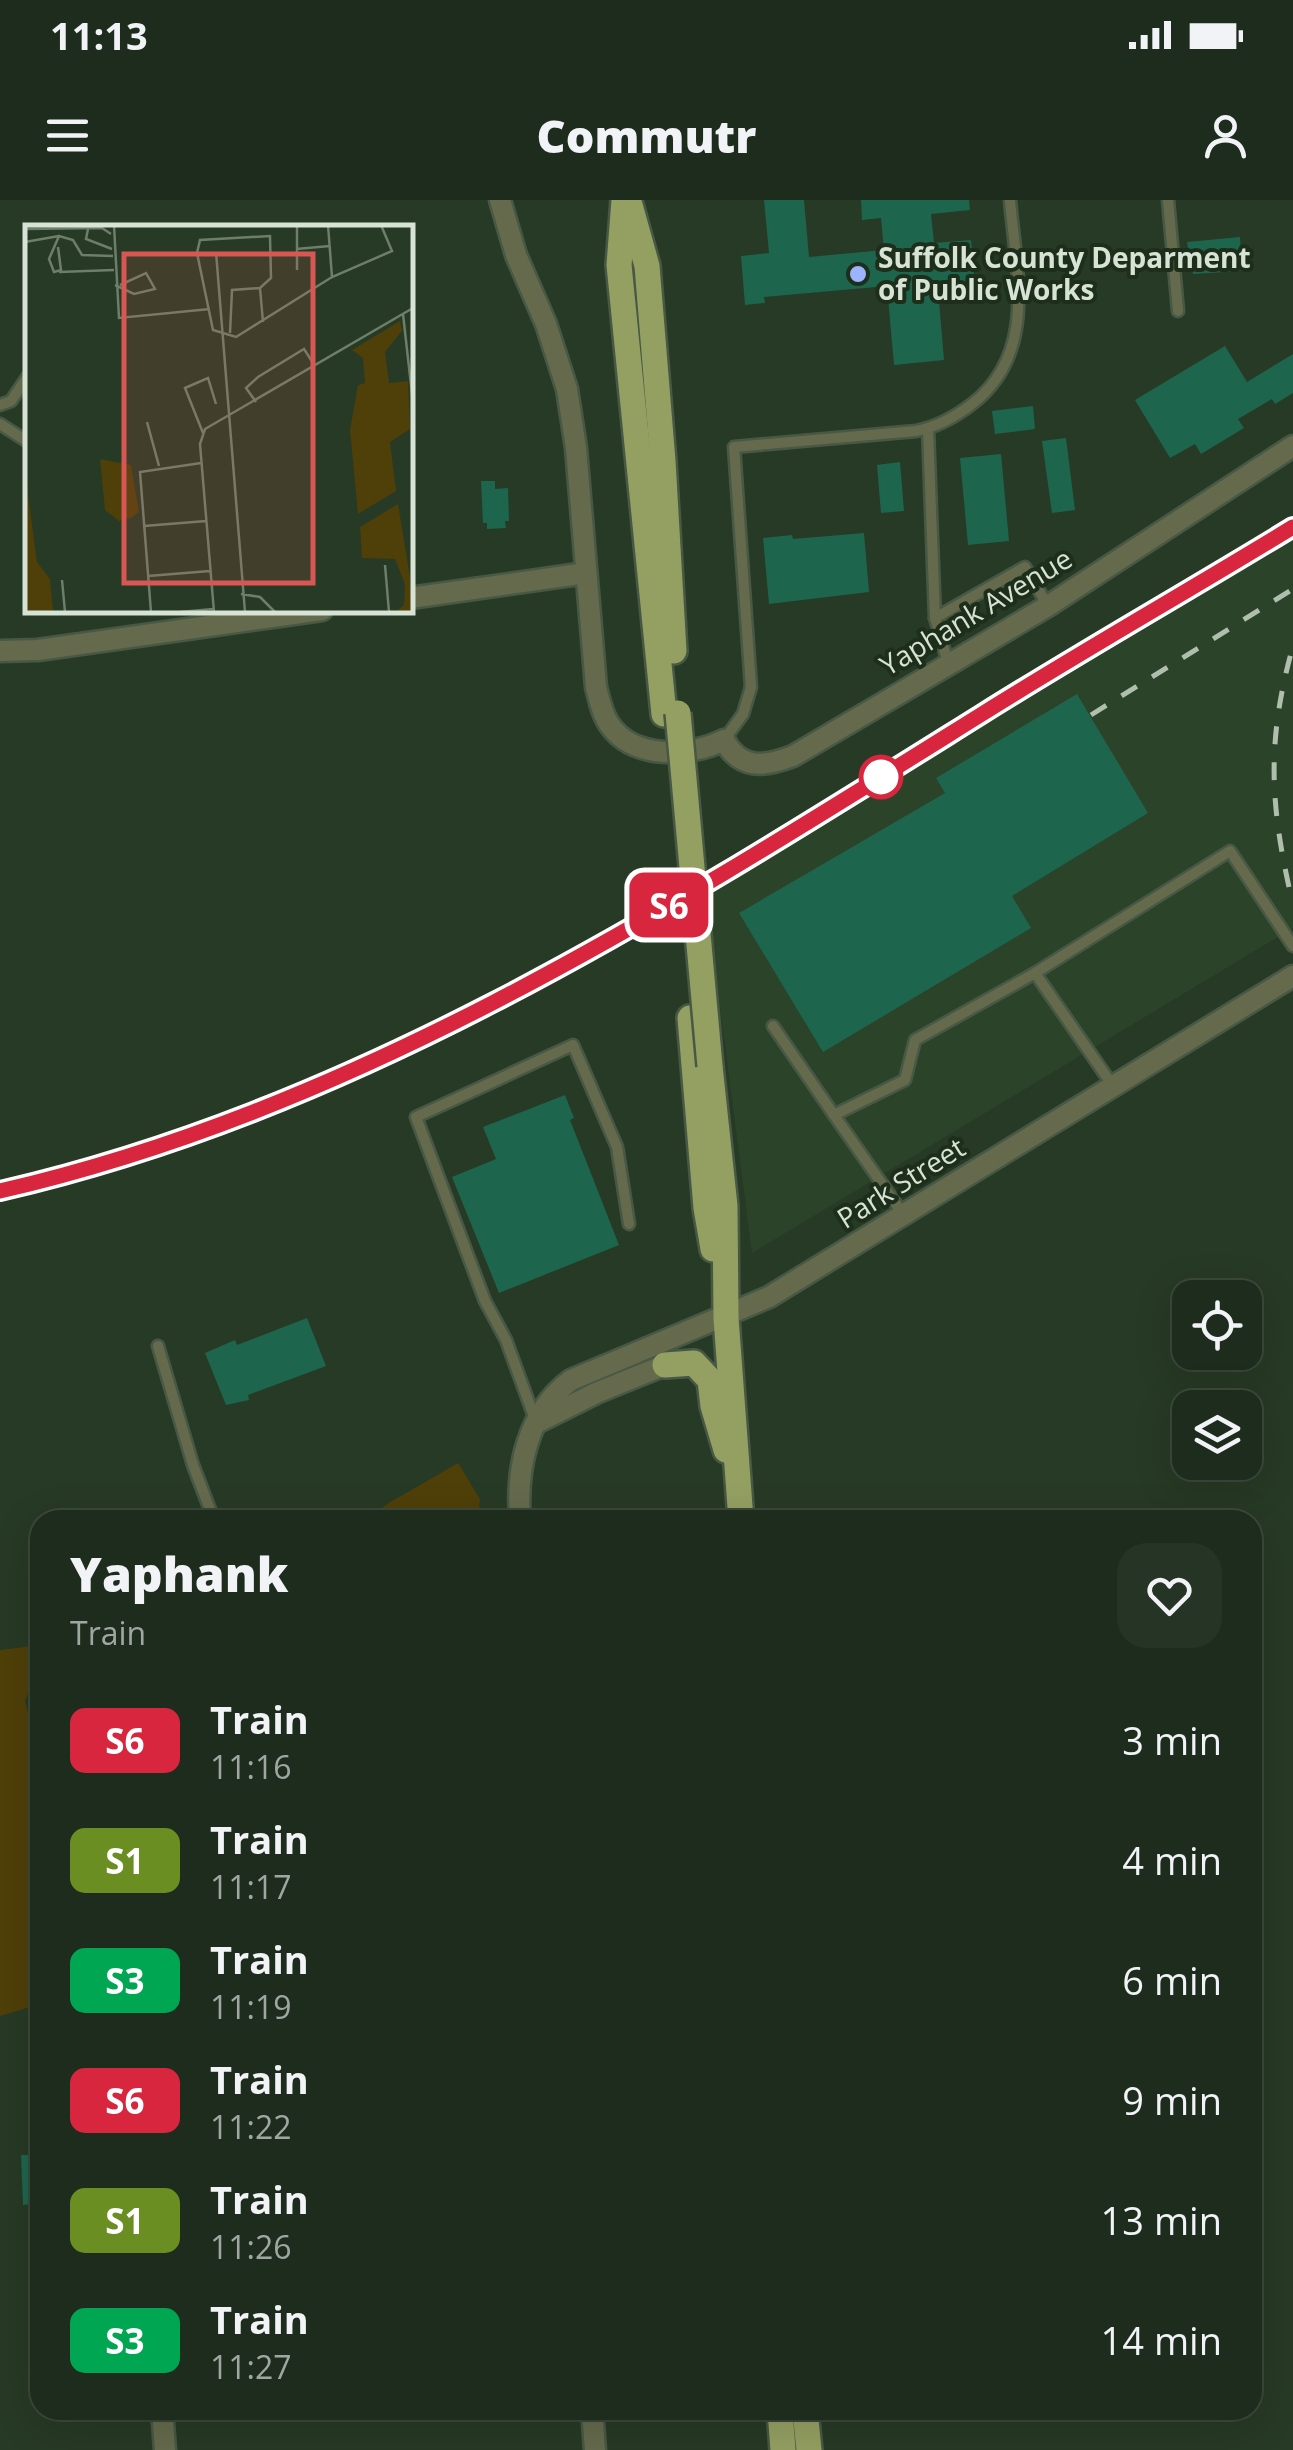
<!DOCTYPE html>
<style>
body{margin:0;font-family:"Open Sans",sans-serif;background:#253425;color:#f1f3f6;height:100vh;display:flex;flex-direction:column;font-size:38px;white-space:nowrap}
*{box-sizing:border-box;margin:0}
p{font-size:32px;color:#a0a7a3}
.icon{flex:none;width:55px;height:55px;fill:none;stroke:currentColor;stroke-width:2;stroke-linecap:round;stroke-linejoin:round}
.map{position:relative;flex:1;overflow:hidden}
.sheet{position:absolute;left:30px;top:1310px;width:1232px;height:910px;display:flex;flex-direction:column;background:#1d2c1c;border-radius:30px;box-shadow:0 10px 40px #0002,0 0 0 2px #3b483b}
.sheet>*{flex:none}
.badge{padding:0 20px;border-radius:15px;font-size:35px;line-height:65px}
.buttons{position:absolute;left:1172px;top:1080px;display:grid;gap:20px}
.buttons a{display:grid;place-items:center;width:90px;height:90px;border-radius:20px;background:#1d2c1c;box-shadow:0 10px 40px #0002,0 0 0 2px #3b483b;font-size:50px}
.map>.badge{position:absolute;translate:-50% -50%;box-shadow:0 0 0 5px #fff}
.round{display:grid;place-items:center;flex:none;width:105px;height:105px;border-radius:30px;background:#253425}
.overview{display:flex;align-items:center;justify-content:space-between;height:170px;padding:0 40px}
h1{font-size:48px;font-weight:800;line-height:75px}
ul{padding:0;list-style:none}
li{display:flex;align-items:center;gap:30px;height:120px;padding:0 40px}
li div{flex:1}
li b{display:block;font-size:38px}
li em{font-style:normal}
li .badge{min-width:110px;font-weight:700;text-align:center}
.status{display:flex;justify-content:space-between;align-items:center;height:70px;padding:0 50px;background:#1d2c1c;direction:ltr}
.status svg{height:28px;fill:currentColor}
header{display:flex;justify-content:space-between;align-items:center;height:130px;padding:0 40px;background:#1d2c1c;font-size:45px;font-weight:800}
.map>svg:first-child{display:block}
.built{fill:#2b4328}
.green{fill:#4f3f09}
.building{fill:#1e654e}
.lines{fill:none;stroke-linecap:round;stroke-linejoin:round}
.service-casing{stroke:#475845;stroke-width:15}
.minor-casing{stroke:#475845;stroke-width:25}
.primary-casing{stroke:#475845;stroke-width:30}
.service{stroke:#656a4d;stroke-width:10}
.minor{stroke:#656a4d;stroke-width:20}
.primary{stroke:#949f62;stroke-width:25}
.rail{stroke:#b0beae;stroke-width:5;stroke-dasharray:18 18;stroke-linecap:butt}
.primary-bridge-casing{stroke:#475845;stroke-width:30;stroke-linecap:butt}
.primary-bridge{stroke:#949f62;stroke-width:25}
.line-casing{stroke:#fff;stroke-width:22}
.line{stroke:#d7263d;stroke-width:15}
.poi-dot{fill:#9cb4fd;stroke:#1d2f1b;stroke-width:4}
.stop-dot{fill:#fff;stroke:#d7263d;stroke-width:5}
.labels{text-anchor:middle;stroke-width:8;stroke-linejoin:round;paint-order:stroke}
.poi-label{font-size:28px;font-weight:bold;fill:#d7e3d5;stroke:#1d2f1b;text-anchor:start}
.street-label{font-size:28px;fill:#d7e3d5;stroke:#1d2f1b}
.inset-road{fill:none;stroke:#6d7e6b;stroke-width:2.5}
.view{fill:#d65753;fill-opacity:0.15;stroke:#d65753;stroke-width:5}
.inset-edge{fill:none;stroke:#d7e3d5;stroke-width:5}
</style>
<div class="status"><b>11:13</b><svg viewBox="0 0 49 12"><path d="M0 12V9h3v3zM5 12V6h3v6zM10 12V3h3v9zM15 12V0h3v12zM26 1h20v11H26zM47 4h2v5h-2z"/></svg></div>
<header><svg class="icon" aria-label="menu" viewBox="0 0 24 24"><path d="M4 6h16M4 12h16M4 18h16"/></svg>Commutr<svg class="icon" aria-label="person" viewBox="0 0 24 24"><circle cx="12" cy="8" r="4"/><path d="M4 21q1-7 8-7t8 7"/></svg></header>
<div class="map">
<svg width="1293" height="2250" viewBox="0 0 1293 2250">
<rect width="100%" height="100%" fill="#273a25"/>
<path class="built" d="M1293,336V728L752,1053L705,692Z"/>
<g class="green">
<path d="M458,1263L480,1299L478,1320H367L387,1304Z"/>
<path d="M40,1445V1462L25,1501L40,1558V1804L0,1816V1450Z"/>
</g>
<g class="building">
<path d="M764,0H804L809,57L884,50L881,18L862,20L861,0H969L970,10L931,14L934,43L971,40L975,86L938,89L944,160L894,165L887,86L764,97L765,103L745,105L741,56L769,53Z"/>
<path d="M1240,37L1242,71L1193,74L1187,42Z"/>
<path d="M1225,146L1247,182L1293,154V193L1275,204L1272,199L1238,219L1244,228L1201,254L1195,244L1170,258L1135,200Z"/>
<path d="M1033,206L1035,229L995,234L992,211Z"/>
<path d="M1066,238L1075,310L1052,313L1042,241Z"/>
<path d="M1001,254L1009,341L968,345L960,258Z"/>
<path d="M900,262L904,311L881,313L877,265Z"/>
<path d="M481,281H495V289L508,288L509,321H505L506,328L487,329V323H483Z"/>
<path d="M864,333L869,392L769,404L763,338L792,335L793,339Z"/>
<path d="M1077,494L1148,613L1012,696L1031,728L823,852L739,713L945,593L936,578Z"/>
<path d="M565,895L574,918L570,920L619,1045L499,1093L452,977L496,959L483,927Z"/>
<path d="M307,1118L326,1166L248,1195L249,1200L226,1205L205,1153L235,1140L237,1145Z"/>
<path d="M21,1955H40V2002L23,2005Z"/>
</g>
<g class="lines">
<defs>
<g id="service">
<path d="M1168,0L1178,111"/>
<path d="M0,205L11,201L28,176"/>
<path d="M0,224L28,242"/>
<path d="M928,229L935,418L949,466"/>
<path d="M935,418L1025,367L1048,406"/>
<path d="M724,540L743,514L751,487L734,247L916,231C937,227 955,217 972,204C1038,153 1016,72 1010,0"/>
<path d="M1035,773L1113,886"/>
<path d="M773,826L834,915"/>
<path d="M903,1014L834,915L905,880L915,840L1035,773L1230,651L1293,746"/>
<path d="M158,1146L193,1265L214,1320"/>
<path d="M536,1222L506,1140L485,1101L416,917L573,845L617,947L629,1024"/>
</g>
<g id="minor">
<path d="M500,0L516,55L546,124L567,189L576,248L596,487C599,499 602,514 609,524C633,560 690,557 724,540C740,570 764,567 793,556L1048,406L1293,246"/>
<path d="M410,398L586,373"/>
<path d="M0,451L38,450L322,410"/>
<path d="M536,1223L596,1193L665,1165"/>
<path d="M520,1320C516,1268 527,1213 571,1180L769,1097L1293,776"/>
<path d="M162,2210L165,2250"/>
<path d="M592,2210L595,2250"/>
</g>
<g id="primary">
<path d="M624,0L619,65L664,514"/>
<path d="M630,5L647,66L663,261L674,451"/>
<path d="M690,818L706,1008L713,1049"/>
<path d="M710,866L725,1006L726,1118L741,1320"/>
<path d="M665,1165L694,1163L710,1180L713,1206L726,1250"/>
<path d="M780,2210L783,2250"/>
<path d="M805,2210L809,2250"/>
</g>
</defs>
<use href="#service" class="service-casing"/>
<use href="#minor" class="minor-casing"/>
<use href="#primary" class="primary-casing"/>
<use href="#service" class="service"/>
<use href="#minor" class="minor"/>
<use href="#primary" class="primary"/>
<g class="rail">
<path d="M1091,515L1293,389"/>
<path d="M1289,687C1269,597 1268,535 1293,446"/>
<path d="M0,991C211,942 414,853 601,746L1293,328"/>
</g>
<defs>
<path id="primary-bridge" d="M678,513L710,866"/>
</defs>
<use href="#primary-bridge" class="primary-bridge-casing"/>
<use href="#primary-bridge" class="primary-bridge"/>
</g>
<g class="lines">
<defs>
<path id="line" d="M0,991C360,908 673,707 982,514C1084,450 1190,390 1293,327"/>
</defs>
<use href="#line" class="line-casing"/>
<use href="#line" class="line"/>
</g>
<circle class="poi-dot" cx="858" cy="74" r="10"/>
<circle class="stop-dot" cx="881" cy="577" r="20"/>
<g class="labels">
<g class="poi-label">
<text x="878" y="68">Suffolk County Deparment<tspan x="878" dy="32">of Public Works</tspan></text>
</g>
<g class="street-label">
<text transform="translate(976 412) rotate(-31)" y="10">Yaphank Avenue</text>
<text transform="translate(901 983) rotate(-32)" y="10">Park Street</text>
</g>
</g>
<g transform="translate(25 25)">
<rect width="388" height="388" fill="#273a25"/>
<path d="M375,96L377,106L360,127L364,158L383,156L385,204L365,217L371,266L333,289L325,205L333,160L340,158L338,133L327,125ZM75,234L106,240L114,287L106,293L94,296L80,285ZM0,247L12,337L25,354L28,387H0ZM373,279L385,352L387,387H370L379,380L380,359L370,334L337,333L335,302Z" fill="#4f3f09"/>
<path class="inset-road" d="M89,0L94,93L185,84M303,0L307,52M0,4L77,3L86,9M63,4L61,14L87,24M0,17L34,11M33,22L36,45L29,47L24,34L34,11L48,15L57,30L88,31M271,24L305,21M191,27L220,387M272,45V0M34,47L89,45M90,60L109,69L130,64L121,48L95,60M235,63L238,97M378,89L388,178M205,108L207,65L235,63L246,53L245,11L175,15L172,28L188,105L211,112L307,52L367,26L356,0M231,177L221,163L233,152L279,124L290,141M122,197L134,241M178,208L160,163L183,153L191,179M119,301L181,296M360,340L364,387M123,351L185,346M37,355L40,387M216,369L235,372L250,387M126,387L115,247L176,238M155,387L188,384M189,387L175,219L180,204L388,83"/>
<path class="view" d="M99,29H288V358H99Z"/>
<rect width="388" height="388" class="inset-edge"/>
</g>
</svg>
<div class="buttons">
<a><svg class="icon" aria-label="locate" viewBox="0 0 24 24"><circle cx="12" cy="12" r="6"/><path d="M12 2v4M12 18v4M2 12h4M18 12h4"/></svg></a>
<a><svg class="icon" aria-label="layers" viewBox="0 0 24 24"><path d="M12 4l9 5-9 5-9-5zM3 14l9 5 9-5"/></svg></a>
</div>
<b class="badge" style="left:669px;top:705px;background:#d7263d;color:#fff">S6</b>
<section class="sheet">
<div class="overview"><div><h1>Yaphank</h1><p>Train</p></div><a class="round"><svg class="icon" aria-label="heart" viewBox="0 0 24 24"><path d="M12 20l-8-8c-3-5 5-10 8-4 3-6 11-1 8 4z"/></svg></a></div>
<ul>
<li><span class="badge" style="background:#d7263d;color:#fff">S6</span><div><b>Train</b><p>11:16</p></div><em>3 min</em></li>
<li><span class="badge" style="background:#6b8e23;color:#fff">S1</span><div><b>Train</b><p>11:17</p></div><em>4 min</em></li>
<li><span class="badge" style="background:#00a651;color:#fff">S3</span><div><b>Train</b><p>11:19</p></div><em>6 min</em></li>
<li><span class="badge" style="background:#d7263d;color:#fff">S6</span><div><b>Train</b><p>11:22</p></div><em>9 min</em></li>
<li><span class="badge" style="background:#6b8e23;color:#fff">S1</span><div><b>Train</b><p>11:26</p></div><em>13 min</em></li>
<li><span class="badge" style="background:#00a651;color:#fff">S3</span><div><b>Train</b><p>11:27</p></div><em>14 min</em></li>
</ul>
</section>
</div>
